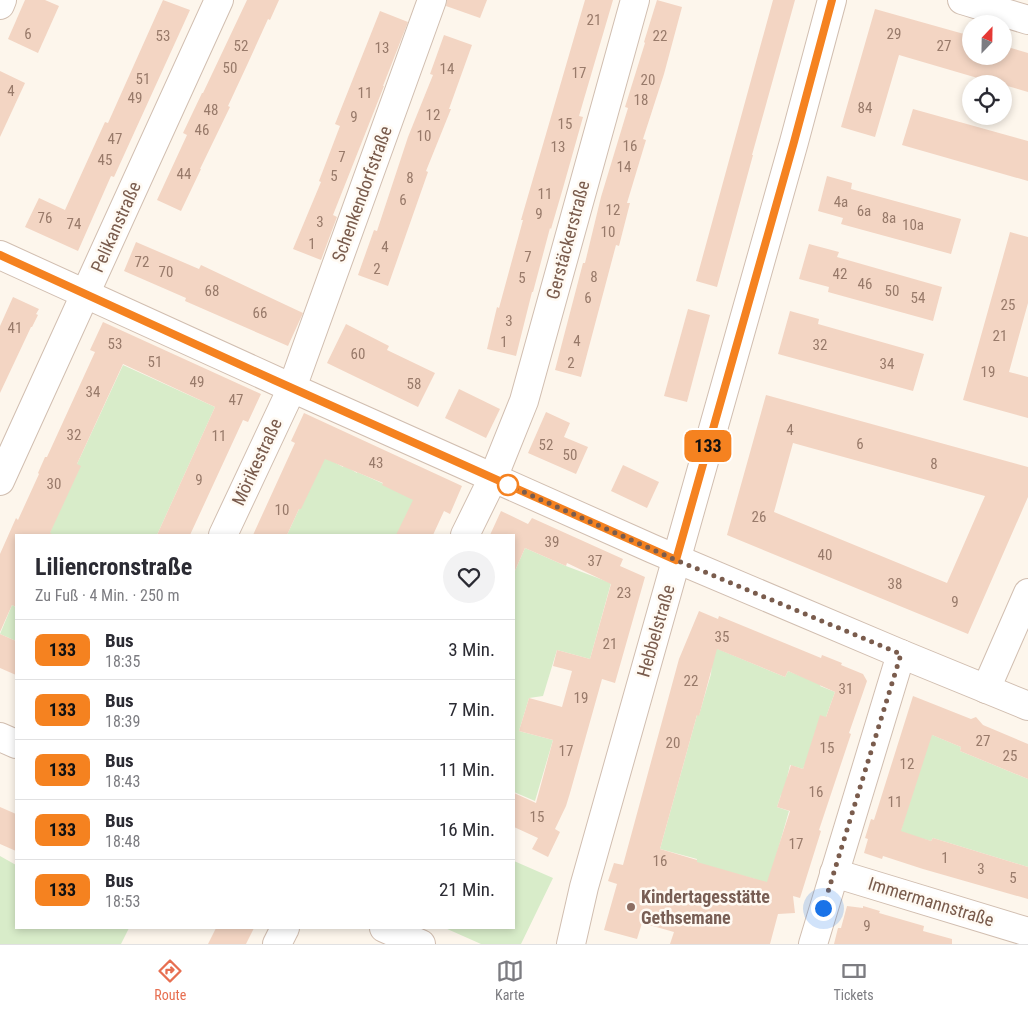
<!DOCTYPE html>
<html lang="de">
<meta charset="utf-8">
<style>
body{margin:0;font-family:"Roboto Condensed",sans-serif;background:#f2f2f3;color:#2b2b33;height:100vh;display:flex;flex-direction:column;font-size:19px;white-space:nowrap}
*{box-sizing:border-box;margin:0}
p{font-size:16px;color:#7c7c81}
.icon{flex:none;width:28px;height:28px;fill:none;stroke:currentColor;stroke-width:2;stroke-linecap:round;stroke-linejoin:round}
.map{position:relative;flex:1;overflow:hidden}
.details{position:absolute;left:15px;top:534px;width:500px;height:395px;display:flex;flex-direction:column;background:#fff;border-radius:0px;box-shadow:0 2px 8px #0003}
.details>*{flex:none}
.badge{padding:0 10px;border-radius:8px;font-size:18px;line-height:32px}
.needle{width:32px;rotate:22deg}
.controls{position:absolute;left:962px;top:15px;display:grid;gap:10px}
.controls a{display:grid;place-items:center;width:50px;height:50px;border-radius:50%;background:#fff;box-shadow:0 2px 8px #0003;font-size:25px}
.you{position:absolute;width:25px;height:25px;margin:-12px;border:4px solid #fff;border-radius:50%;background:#1a73e8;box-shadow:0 0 0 8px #1a73e833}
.map>.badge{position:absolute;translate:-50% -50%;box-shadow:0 0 0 2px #fff}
.round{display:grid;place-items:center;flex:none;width:52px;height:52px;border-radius:26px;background:#f2f2f3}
.overview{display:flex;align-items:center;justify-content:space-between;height:85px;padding:0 20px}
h1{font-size:24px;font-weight:700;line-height:38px}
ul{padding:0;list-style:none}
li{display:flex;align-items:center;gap:15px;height:60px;padding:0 20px;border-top:1px solid #e1e1e2}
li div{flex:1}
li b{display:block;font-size:19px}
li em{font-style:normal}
li .badge{min-width:55px;font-weight:700;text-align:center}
.tabs{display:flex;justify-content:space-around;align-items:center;height:70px;border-top:1px solid #e1e1e2;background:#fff;font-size:14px;color:#7c7c81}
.tabs a{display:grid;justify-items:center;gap:2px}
.tabs .active{color:#e76f51}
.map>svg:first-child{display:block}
.green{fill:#d8ecc9}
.building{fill:#f3d5c3;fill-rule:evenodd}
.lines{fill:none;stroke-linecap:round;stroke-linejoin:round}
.minor-casing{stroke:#d1beb0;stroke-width:30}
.minor{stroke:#fff;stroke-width:28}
.line-casing{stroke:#fff;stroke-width:11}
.line{stroke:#f58220;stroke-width:8}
.walk{stroke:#7a5c4d;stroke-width:5;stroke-dasharray:0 9}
.stop-dot{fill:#fff;stroke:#f58220;stroke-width:2.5}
.education-dot{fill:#8d6e63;stroke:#fffaf3;stroke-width:2}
.labels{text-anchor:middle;stroke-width:5;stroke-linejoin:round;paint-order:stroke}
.number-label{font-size:15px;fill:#987a6a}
.street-label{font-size:18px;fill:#7a5c4d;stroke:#fffaf3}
.education-label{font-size:18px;font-weight:bold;fill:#785e54;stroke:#fffaf3;text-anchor:start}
</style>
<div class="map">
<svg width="1028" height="944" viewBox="0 0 1028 944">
<rect width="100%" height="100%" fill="#fdf6ec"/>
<g class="green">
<path d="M123,365L215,407L157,535H49L77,464Z"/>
<path d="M320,454L343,467L344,465L357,473V472L420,500L398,535H287L299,509Z"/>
<path d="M525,548L566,566L611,583L590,659L557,650L543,696L529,698L519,731L553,740L535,801L514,792V573Z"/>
<path d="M12,605L16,607V641L0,634Z"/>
<path d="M713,647L785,677L788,671L821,684L820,686L835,692L826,717L803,769L790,765L787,778L805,784L781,795L777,807L789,811L767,888L755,879L696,863L697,859L660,849L697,715H699L711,674Z"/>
<path d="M930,734L961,747L960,751L1028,779V867L933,838L931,841L900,833Z"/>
<path d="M0,856L16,865V928H129L121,944H0Z"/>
<path d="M514,861L553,878L521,944H481L445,928H514Z"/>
</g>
<g class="building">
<path d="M25,0H45L59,6L38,53L8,39Z"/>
<path d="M163,0L190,10L114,177L111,176L78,251L25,227L39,198L65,210L105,122L108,123Z"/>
<path d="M247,0H279L270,20L268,19L248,63L228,106L230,107L200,169H201L181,211L157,200L187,135L183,133L202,93H203Z"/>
<path d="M447,0H487L480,18L446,6Z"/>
<path d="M585,0H613L579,116L583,117L563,188L551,229L550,228L533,292H532L516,356L487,349L497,307L499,308L523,220H521Z"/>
<path d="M657,0L682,7L664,74L643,139L646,140L627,203H630L619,246L616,245L581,377L555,370L583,263H585L601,197L628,108L625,107L645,43L644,42Z"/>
<path d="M773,0H795L752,155H753L717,287L696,281Z"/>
<path d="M875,9L971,36V56H1004V46L1028,53V92L1004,85V84H998L899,55L875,137L841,127Z"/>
<path d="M380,11L408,22L383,86H384L333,215L337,217L321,260L293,249L321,182L319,181L340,126L335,124Z"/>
<path d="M444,35L472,45L449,109H451L426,171L428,172L388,286L358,275L374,230L377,231L408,137L433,75L430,74Z"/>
<path d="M0,71L25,83L0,137Z"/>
<path d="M913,109L1028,141V181L902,145Z"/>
<path d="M827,176L852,183L851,189L961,219L951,254L841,224L843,218L818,211Z"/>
<path d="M1010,232L1028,237V303L1009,372L1028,377V418L963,400Z"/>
<path d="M136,242L199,269L201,265L303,313L288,346L185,301L186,298L124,271Z"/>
<path d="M809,244L839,252L837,257L942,287L933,321L828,292L829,287L799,279Z"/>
<path d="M13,297L39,309L36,314L38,315L32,327H31L0,393V326Z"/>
<path d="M688,309L710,315L687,402L664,396Z"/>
<path d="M790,311L819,319L818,324L924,354L913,391L778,354Z"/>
<path d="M103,322L261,394L248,422L243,420L190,535H157L215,407L123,364L77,464L81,466L50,533L54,535H16V607L12,605L0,632V554L16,518L18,520L39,474L38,473L45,457H47L95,352L90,350Z"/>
<path d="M346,324L389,346L387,350L435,373L418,407L327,363Z"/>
<path d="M459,389L500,409L486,438L445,418Z"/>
<path d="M766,395L1028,467V497L968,634L727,535ZM793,443L985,496L947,583L774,512Z"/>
<path d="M546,412L570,423L564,437L588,447L576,474L528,453Z"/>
<path d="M304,413L462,486L450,514L444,511L433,535H396L413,500L382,485L383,483L325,459L301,509H299L287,535H253L295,443L291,441Z"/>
<path d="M623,465L659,482L647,508L611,491Z"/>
<path d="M501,511L528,524L532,518L623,559L620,566L645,577L615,683L602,679L570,793L566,806L555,829L560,832L548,857L532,849L538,838L514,827V793L536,803L553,740L519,731L529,698L562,707L572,671L553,666L557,650L590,659L611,584L567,563L566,566L525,548L514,573V535H490Z"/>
<path d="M699,611L718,619L719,616L821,658L822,655L842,663L841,665L863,674L867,681L849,733L851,734L819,830L821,831L800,898L793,896L795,913L778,914L770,944H670L674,932L642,923L637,939L604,930L617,884L608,881L614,863L623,865L679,659ZM717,649L785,677L788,671L835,692L826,717L820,715L803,769L791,765L777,807L790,811L767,882L697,862V860L660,849L697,715L699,716Z"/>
<path d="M0,634L16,641V675L0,668Z"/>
<path d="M913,696L971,719L976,717L983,725L1028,744V779L960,751L961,747L932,735L901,831L931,841L933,838L1028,867V899L923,869L883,856L882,859L864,853L868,839L865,838L871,819L874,820Z"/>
<path d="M0,807L16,814V851L0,844Z"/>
<path d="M847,906L863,908V906L880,911L879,913L924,926L923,931L952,939V944H834L838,928H841Z"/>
<path d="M216,928H254L246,944H208Z"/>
</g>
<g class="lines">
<defs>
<g id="minor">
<path d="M962,0L1028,20"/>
<path d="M0,5L2,0"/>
<path d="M0,255L292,388L653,549L901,654L1028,706"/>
<path d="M0,481L219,0"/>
<path d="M223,535L292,388L432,0"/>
<path d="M465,535L493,478L524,401L635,0"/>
<path d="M986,689L1028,593"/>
<path d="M0,737L16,744"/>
<path d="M834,873L1028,932"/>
<path d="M384,928L421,944"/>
<path d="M277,944L285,928"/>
<path d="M571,944L584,887L794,142L832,0"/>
<path d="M813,944L901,654"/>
</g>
</defs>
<use href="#minor" class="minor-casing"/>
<use href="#minor" class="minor"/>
</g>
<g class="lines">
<defs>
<path id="line" d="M0,255L274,380L676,560L794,142L832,0"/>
</defs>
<use href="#line" class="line-casing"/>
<use href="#line" class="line"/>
<path class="walk" d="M508,485L676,560L901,654L823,908"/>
</g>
<circle class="stop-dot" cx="508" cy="485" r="10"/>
<circle class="education-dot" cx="631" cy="907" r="5"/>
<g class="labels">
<g class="number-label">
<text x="594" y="25">21</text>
<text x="28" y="39">6</text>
<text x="894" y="39">29</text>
<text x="163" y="41">53</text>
<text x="660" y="41">22</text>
<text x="241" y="51">52</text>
<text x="944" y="51">27</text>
<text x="382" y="53">13</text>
<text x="230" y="73">50</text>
<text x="447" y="74">14</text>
<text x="579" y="78">17</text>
<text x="143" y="84">51</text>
<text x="648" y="85">20</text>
<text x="11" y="96">4</text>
<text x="365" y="98">11</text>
<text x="135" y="103">49</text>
<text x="641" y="105">18</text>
<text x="865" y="113">84</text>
<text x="211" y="115">48</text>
<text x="433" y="120">12</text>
<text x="354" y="122">9</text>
<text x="565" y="129">15</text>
<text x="202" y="135">46</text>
<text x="424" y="141">10</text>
<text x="115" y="144">47</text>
<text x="630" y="151">16</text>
<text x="558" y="152">13</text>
<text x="342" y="162">7</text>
<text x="105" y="165">45</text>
<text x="624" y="172">14</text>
<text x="184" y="179">44</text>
<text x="334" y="181">5</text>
<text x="410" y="183">8</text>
<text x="545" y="199">11</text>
<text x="403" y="205">6</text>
<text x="841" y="207">4a</text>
<text x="613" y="215">12</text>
<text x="864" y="216">6a</text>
<text x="539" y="219">9</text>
<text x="45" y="223">76</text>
<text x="889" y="223">8a</text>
<text x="320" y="227">3</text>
<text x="74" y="229">74</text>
<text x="913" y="230">10a</text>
<text x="608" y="237">10</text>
<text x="312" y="249">1</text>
<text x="385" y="252">4</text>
<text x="528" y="262">7</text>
<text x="142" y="267">72</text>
<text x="377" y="274">2</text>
<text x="166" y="277">70</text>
<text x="840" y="279">42</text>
<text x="594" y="282">8</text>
<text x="522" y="283">5</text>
<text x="865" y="289">46</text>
<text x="212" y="296">68</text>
<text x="892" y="296">50</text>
<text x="588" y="303">6</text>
<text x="918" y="303">54</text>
<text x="1008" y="310">25</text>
<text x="260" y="318">66</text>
<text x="509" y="326">3</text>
<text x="15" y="333">41</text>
<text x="1000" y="341">21</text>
<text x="577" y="346">4</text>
<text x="504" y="347">1</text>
<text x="115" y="349">53</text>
<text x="820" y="350">32</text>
<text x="358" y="359">60</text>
<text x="155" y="367">51</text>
<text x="571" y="368">2</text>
<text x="887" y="369">34</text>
<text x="988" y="377">19</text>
<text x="197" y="387">49</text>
<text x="414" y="389">58</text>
<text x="93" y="397">34</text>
<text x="236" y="405">47</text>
<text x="790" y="435">4</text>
<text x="74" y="440">32</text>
<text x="219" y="441">11</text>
<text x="860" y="449">6</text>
<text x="546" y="450">52</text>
<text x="570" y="460">50</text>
<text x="376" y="468">43</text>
<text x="934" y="469">8</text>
<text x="199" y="485">9</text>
<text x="54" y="489">30</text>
<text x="282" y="515">10</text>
<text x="759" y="522">26</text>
<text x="552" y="547">39</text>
<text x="825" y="560">40</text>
<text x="595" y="566">37</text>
<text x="895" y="589">38</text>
<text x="624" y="598">23</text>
<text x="955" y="607">9</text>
<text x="722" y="642">35</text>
<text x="610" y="649">21</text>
<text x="691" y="686">22</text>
<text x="846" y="694">31</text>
<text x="581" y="703">19</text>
<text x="983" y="746">27</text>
<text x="673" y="748">20</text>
<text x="827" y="753">15</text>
<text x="566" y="756">17</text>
<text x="1010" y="761">25</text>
<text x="907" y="769">12</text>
<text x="816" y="797">16</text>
<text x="895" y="807">11</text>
<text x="537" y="822">15</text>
<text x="796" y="849">17</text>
<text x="945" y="863">1</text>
<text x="660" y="866">16</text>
<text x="981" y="874">3</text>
<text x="1013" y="883">5</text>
<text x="867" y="931">9</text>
</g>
<g class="street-label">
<text transform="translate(362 194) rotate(-70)" y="6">Schenkendorfstraße</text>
<text transform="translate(116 227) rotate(-66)" y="6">Pelikanstraße</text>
<text transform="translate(568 240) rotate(-75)" y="6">Gerstäckerstraße</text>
<text transform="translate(257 462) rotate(-65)" y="6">Mörikestraße</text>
<text transform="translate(656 631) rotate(-74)" y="6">Hebbelstraße</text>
<text transform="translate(931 902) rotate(17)" y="6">Immermannstraße</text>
</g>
<g class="education-label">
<text x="641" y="903">Kindertagesstätte<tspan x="641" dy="21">Gethsemane</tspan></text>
</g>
</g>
</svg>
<div class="controls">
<a><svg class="needle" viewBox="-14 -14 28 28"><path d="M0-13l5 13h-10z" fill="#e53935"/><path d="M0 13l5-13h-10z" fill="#7c7c81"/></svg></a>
<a><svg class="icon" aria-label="locate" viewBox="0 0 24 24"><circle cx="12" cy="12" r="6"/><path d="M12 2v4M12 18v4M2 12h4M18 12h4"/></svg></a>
</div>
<div class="you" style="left:823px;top:908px"></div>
<b class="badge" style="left:708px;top:446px;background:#f58220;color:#111">133</b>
<section class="details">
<div class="overview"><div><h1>Liliencronstraße</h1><p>Zu Fuß · 4 Min. · 250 m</p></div><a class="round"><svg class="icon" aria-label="heart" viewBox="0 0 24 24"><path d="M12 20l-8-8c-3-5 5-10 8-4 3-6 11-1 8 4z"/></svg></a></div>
<ul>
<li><span class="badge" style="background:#f58220;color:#111">133</span><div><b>Bus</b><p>18:35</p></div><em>3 Min.</em></li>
<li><span class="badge" style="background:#f58220;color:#111">133</span><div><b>Bus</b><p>18:39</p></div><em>7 Min.</em></li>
<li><span class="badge" style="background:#f58220;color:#111">133</span><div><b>Bus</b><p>18:43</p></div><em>11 Min.</em></li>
<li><span class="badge" style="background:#f58220;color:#111">133</span><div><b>Bus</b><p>18:48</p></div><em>16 Min.</em></li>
<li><span class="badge" style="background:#f58220;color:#111">133</span><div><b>Bus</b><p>18:53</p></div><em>21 Min.</em></li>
</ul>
</section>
</div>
<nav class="tabs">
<a class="active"><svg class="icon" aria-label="directions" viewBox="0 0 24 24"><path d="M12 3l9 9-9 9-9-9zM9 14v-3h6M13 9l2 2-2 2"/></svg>Route</a>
<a><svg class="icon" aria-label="map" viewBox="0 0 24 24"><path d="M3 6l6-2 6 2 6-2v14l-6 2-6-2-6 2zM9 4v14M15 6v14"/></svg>Karte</a>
<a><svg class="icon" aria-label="tickets" viewBox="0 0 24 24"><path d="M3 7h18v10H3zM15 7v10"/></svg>Tickets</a>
</nav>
